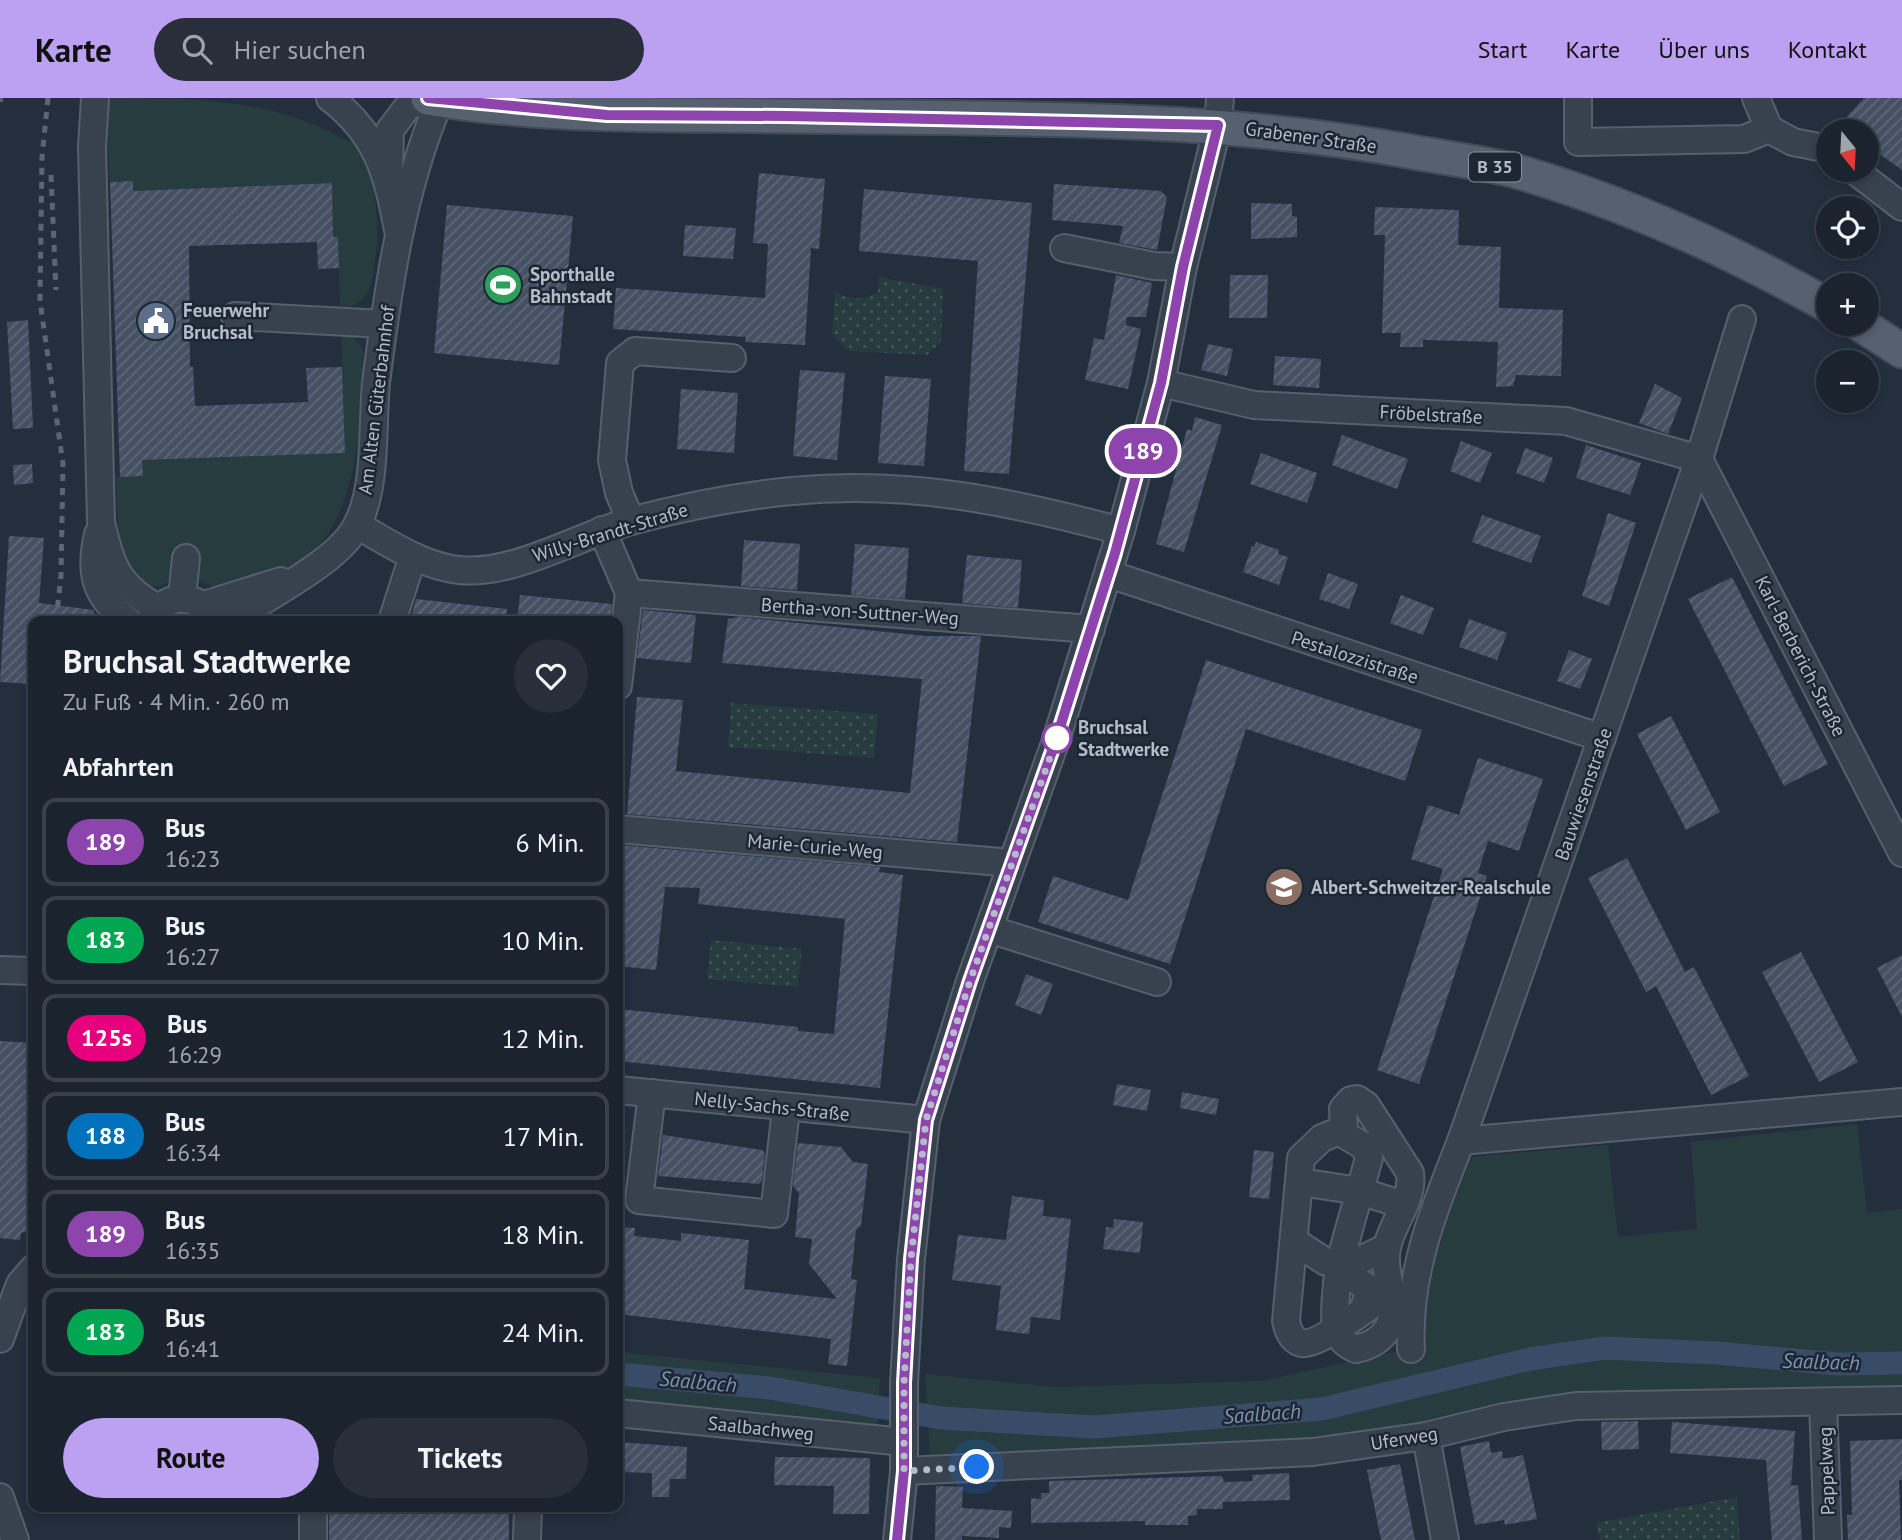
<!DOCTYPE html>
<html lang="de">
<meta charset="utf-8">
<style>
body{margin:0;font-family:"PT Sans",sans-serif;background:#282f3a;color:#f1f3f6;height:100vh;display:flex;flex-direction:column;font-size:26px;white-space:nowrap}
*{box-sizing:border-box;margin:0}
p{font-size:23px;color:#a0a4aa}
.icon{flex:none;width:38px;height:38px;fill:none;stroke:currentColor;stroke-width:2;stroke-linecap:round;stroke-linejoin:round}
.map{position:relative;flex:1;overflow:hidden}
.details{position:absolute;left:28px;top:518px;width:595px;height:896px;display:flex;flex-direction:column;background:#1b232e;border-radius:14px;box-shadow:0 4px 10px #0003,0 0 0 2px #39404a}
.details>*{flex:none}
.badge{padding:0 14px;border-radius:23px;font-size:24px;line-height:46px}
.needle{width:46px;rotate:162deg}
.buttons{position:absolute;left:1816px;top:21px;display:grid;gap:14px}
.buttons a{display:grid;place-items:center;width:63px;height:63px;border-radius:50%;background:#1b232e;box-shadow:0 4px 10px #0003,0 0 0 2px #39404a;font-size:35px}
.you{position:absolute;width:35px;height:35px;margin:-18px;border:5px solid #fff;border-radius:50%;background:#1a73e8;box-shadow:0 0 0 10px #1a73e833}
.map>.badge{position:absolute;translate:-50% -50%;box-shadow:0 0 0 4px #fff}
h2{padding:0 35px;font-size:26px;line-height:63px}
.round{display:grid;place-items:center;flex:none;width:74px;height:74px;border-radius:37px;background:#282f3a}
.head{display:flex;align-items:center;justify-content:space-between;height:119px;padding:0 35px}
h1{font-size:33px;font-weight:600;line-height:52px}
.cta{display:flex;gap:14px;margin-top:auto;padding:14px 35px}
.cta a{flex:1;height:80px;border-radius:42px;background:#bca0f2;color:#111;font-size:28px;font-weight:600;line-height:80px;text-align:center}
.cta a+a{background:#282f3a;color:#f1f3f6}
ul{padding:0;list-style:none}
li{display:flex;align-items:center;gap:21px;height:88px;margin:0 14px 10px;padding:0 21px;border:4px solid #39404a;border-radius:14px}
li div{flex:1}
li b{display:block;font-size:26px}
li em{font-style:normal}
li .badge{min-width:77px;font-weight:700;text-align:center}
header{display:flex;align-items:center;gap:42px;box-sizing:border-box;height:98px;padding:0 35px;background:#bca0f2;color:#111}
header strong{font-size:33px}
nav{display:flex;gap:38px;margin-inline-start:auto;font-size:24px}
.search{width:490px;height:63px;background:#282f3a;display:flex;align-items:center;gap:18px;box-sizing:border-box;padding:0 24px;border-radius:38px;color:#a0a4aa;font-size:26px}
.map>svg:first-child{display:block}
.green{fill:#263c3f}
.park{fill:url(#park-dots)}
.lines{fill:none;stroke-linecap:round;stroke-linejoin:round}
.canal{stroke:#394c67;stroke-width:23}
.building{fill:url(#building-hatch)}
.minor-casing{stroke:#565f6c;stroke-width:30}
.major-casing{stroke:#414a57;stroke-width:37}
.minor{stroke:#38414e;stroke-width:26}
.major{stroke:#56606e;stroke-width:33}
.rail{stroke:#5a6575;stroke-width:5;stroke-dasharray:7 7;stroke-linecap:butt}
.line-casing{stroke:#fff;stroke-width:16}
.line{stroke:#8e44ad;stroke-width:10}
.walk{stroke:#b4bcc9;stroke-width:7;stroke-dasharray:0 12.6}
.stop-dot{fill:#fff;stroke:#8e44ad;stroke-width:3.5}
.labels{text-anchor:middle;stroke-width:5;stroke-linejoin:round;paint-order:stroke}
.shield{fill:#1d2633;stroke:#878f9c;stroke-width:2}
.shield-label{font-size:18px;font-weight:bold;fill:#b4bcc9}
.street-label{font-size:19px;fill:#b4bcc9;stroke:#1d2633}
.poi-label{font-size:19px;font-weight:bold;fill:#b4bcc9;stroke:#1d2633;text-anchor:start}
.stop-label{font-size:19px;font-weight:bold;fill:#b4bcc9;stroke:#1d2633;text-anchor:start}
.water-label{font-size:21px;font-style:italic;fill:#7c92b1;stroke:#1d2633}
</style>
<header>
<strong>Karte</strong>
<div class="search"><svg class="icon" aria-label="search" viewBox="0 0 24 24"><circle cx="10" cy="10" r="6"/><path d="M15 15l6 6"/></svg>Hier suchen</div>
<nav><a>Start</a><a>Karte</a><a>Über uns</a><a>Kontakt</a></nav>
</header>
<div class="map">
<svg width="1902" height="1442" viewBox="0 0 1902 1442">
<defs>
<pattern id="park-dots" width="8" height="8" patternUnits="userSpaceOnUse" patternTransform="scale(1.75)"><rect width="8" height="8" fill="#263c3f"/><path d="M2 2h.1M6 6h.1" fill="none" stroke="#435659" stroke-width="1.8" stroke-linecap="round"/></pattern>
<pattern id="building-hatch" width="6" height="6" patternUnits="userSpaceOnUse" patternTransform="scale(1.75)"><rect width="6" height="6" fill="#455162"/><path d="M-1 1l2-2M0 6l6-6M5 7l2-2" fill="none" stroke="#5d6877"/></pattern>
</defs>
<rect width="100%" height="100%" fill="#242f3e"/>
<g class="green">
<path d="M110,0C187,0 268,0 338,38C343,41 352,44 357,48C376,66 380,131 376,156C372,180 374,203 345,210L340,207L338,139H333L331,85L133,93L132,83L110,84L106,17Z"/>
<path d="M348,235L360,246L363,254C366,308 356,418 312,454C287,474 252,482 223,492L201,484L194,470L159,489L142,486C115,457 118,417 116,379L142,378V362L345,355L341,237Z"/>
<path d="M1857,1026L1867,1115L1902,1111V1295H1658L1356,1340L930,1364L925,1276L1052,1289L1261,1283L1421,1248L1435,1154L1469,1059L1608,1047L1618,1139L1697,1131L1691,1044Z"/>
<path d="M618,1254L880,1280L877,1333L618,1308Z"/>
</g>
<g class="park">
<path d="M879,179L943,191L941,244L927,257L849,253L832,236L835,194C851,202 864,203 878,193Z"/>
<path d="M731,605L878,616L874,660L728,649Z"/>
<path d="M711,842L802,851L798,889L707,881Z"/>
<path d="M1737,1399L1740,1442H1600L1596,1425Z"/>
</g>
<g class="lines">
<path class="canal" d="M618,1276L770,1290L941,1320L1094,1329L1322,1311L1530,1261L1605,1250L1716,1255L1838,1266L1902,1265"/>
</g>
<g class="building">
<path d="M1864,0H1902V72L1867,47V33H1834Z"/>
<path d="M759,75L825,81L819,151L811,150L805,247L745,244L746,239L613,231L616,190L765,200L768,146L753,145Z"/>
<path d="M133,83V93L332,85L333,139H338L339,170L318,171L317,144L189,148L190,269H193L195,308L308,304L306,270L342,269L345,355L142,362L143,378L120,379L110,84Z"/>
<path d="M1054,86L1161,93L1167,99L1157,152L1119,145L1123,128L1052,122Z"/>
<path d="M864,91L1032,105L1009,376L964,373L978,163L859,153Z"/>
<path d="M1251,105L1292,106V118L1297,119V139L1251,141Z"/>
<path d="M447,107L573,118L559,267L434,255Z"/>
<path d="M1375,109L1459,112L1458,147L1501,149L1499,210L1563,212L1561,278L1516,277L1513,288L1496,289L1498,244L1423,242V249H1400L1401,235H1382L1385,137H1374Z"/>
<path d="M685,127L736,130L733,161L683,158Z"/>
<path d="M1116,177L1152,185L1146,219H1127L1126,227L1141,231L1128,291L1085,282L1094,240L1104,242Z"/>
<path d="M1230,177H1268L1267,220H1229Z"/>
<path d="M28,222L33,330L13,331L7,224Z"/>
<path d="M1208,246L1233,251L1227,278L1201,272Z"/>
<path d="M1275,258L1321,261L1319,290L1273,287Z"/>
<path d="M800,272L845,275L837,362L793,358Z"/>
<path d="M885,278L931,281L924,368L878,365Z"/>
<path d="M1655,286L1682,300L1668,336L1639,325Z"/>
<path d="M681,291L738,295L734,355L677,351Z"/>
<path d="M1195,319L1222,327L1184,454L1156,446L1187,331L1192,333Z"/>
<path d="M1342,337L1408,361L1397,391L1332,367Z"/>
<path d="M1461,343L1492,355L1480,385L1450,373Z"/>
<path d="M1586,347L1641,365L1630,397L1576,380Z"/>
<path d="M1525,350L1553,360L1544,385L1516,375Z"/>
<path d="M1261,355L1317,375L1307,405L1250,386Z"/>
<path d="M32,366L33,385L14,387L13,367Z"/>
<path d="M1608,415L1636,425L1609,508L1582,498Z"/>
<path d="M1482,417L1541,438L1531,465L1472,444Z"/>
<path d="M9,438L44,440L39,505L94,512L93,523H33V586L0,584Z"/>
<path d="M744,442L800,446L797,492L741,488Z"/>
<path d="M1256,444L1279,452L1278,456L1288,459L1279,487L1243,474L1252,448L1254,449Z"/>
<path d="M855,446L909,450L905,501L851,497Z"/>
<path d="M967,457L1022,462L1018,510L962,505Z"/>
<path d="M1328,475L1358,486L1349,511L1319,501Z"/>
<path d="M1732,479L1828,666L1784,688L1688,501Z"/>
<path d="M520,497L612,506L610,523H517Z"/>
<path d="M1401,497L1434,510L1423,537L1390,525Z"/>
<path d="M416,501L507,511L506,523H410Z"/>
<path d="M643,512L696,517L691,565L637,560Z"/>
<path d="M739,519L926,538H981L957,744L627,716L637,599L683,602L676,673L910,695L922,581L722,565L728,521Z"/>
<path d="M1469,521L1507,535L1497,562L1459,549Z"/>
<path d="M1569,552L1592,561L1580,591L1557,583Z"/>
<path d="M1206,562L1422,632L1405,683L1246,631L1170,866L1038,824L1053,778L1128,802Z"/>
<path d="M1671,618L1720,714L1686,732L1637,636Z"/>
<path d="M1478,660L1543,681L1519,753L1488,743L1478,775L1487,778L1419,986L1377,972L1443,771L1411,761L1428,707L1459,717Z"/>
<path d="M618,747L880,769L879,774L903,777L880,990L618,963V911L798,929V933L834,936L845,821L698,806L700,790L665,789L656,872L618,868Z"/>
<path d="M1627,760L1685,874L1694,869L1749,978L1711,997L1656,888L1646,894L1588,780Z"/>
<path d="M1801,854L1858,964L1819,984L1762,874Z"/>
<path d="M1902,857V919L1877,870Z"/>
<path d="M1026,876L1053,886L1041,917L1015,907Z"/>
<path d="M0,943L33,945V1132L21,1135L20,1142L0,1140Z"/>
<path d="M1117,986L1151,992L1147,1013L1113,1007Z"/>
<path d="M1182,994L1219,1001L1216,1017L1180,1010Z"/>
<path d="M663,1037L762,1052L765,1055L762,1083L759,1086L658,1078Z"/>
<path d="M798,1045L841,1049L853,1064L868,1066L861,1128L856,1132L851,1181L857,1182L847,1268L828,1266L831,1241L618,1216V1129L635,1130L634,1138L681,1143V1135L749,1142L744,1191L837,1201L809,1166L812,1141L795,1139L799,1095L793,1088Z"/>
<path d="M1254,1052L1274,1054L1269,1101L1249,1099Z"/>
<path d="M1012,1098L1044,1102L1043,1118L1071,1121L1060,1222L1031,1219L1029,1236L996,1232L1001,1188L952,1182L958,1137L1006,1142Z"/>
<path d="M1114,1121L1143,1124L1140,1155L1103,1151L1106,1129L1113,1130Z"/>
<path d="M1638,1323L1639,1351L1602,1352L1601,1324Z"/>
<path d="M1672,1324L1795,1333L1791,1388L1798,1387L1802,1442H1772L1766,1362L1670,1355Z"/>
<path d="M1902,1341V1382H1899L1901,1442H1848L1847,1417H1852L1850,1343Z"/>
<path d="M1489,1343L1491,1355L1502,1353L1503,1361L1523,1357L1537,1421L1505,1427L1504,1422L1475,1427L1460,1349Z"/>
<path d="M618,1344L687,1349L686,1381H670L669,1399H652V1375L618,1374Z"/>
<path d="M775,1359L870,1360L869,1416H833L834,1388L774,1387Z"/>
<path d="M1400,1366L1415,1442H1381L1367,1372Z"/>
<path d="M1289,1375L1290,1402L1223,1404V1411H1197V1417L1188,1418V1427H1145V1423L1031,1425V1400L1041,1401V1395H1049V1383L1222,1378L1224,1384L1253,1383L1252,1377Z"/>
<path d="M936,1388L963,1389L962,1410L1012,1413L1011,1430L999,1429V1440L962,1438V1442H935Z"/>
<rect x="329" y="1409" width="180" height="33"/>
</g>
<g class="lines">
<defs>
<g id="minor">
<path d="M95,0L92,48L101,424C111,467 117,488 158,510"/>
<path d="M330,0C378,37 387,75 398,132"/>
<path d="M1578,0V44L1744,41L1769,31L1793,44L1829,51"/>
<path d="M1756,0L1769,31"/>
<path d="M1854,72L1902,109"/>
<path d="M389,73L390,32L409,7L440,2"/>
<path d="M1064,150L1154,168L1183,169"/>
<path d="M235,218L384,226"/>
<path d="M1161,285L1254,307L1566,323L1699,361L1902,755"/>
<path d="M631,423L619,395L612,362L620,265L635,253L732,260"/>
<path d="M357,427C389,445 422,468 459,472C513,478 578,438 631,423C683,409 738,398 792,393C909,382 1009,403 1121,433"/>
<path d="M602,432L629,495L618,588"/>
<path d="M98,436C89,475 95,499 128,523"/>
<path d="M1109,476L1602,640"/>
<path d="M629,495L1091,531"/>
<path d="M182,500L186,460"/>
<path d="M204,507L281,483"/>
<path d="M150,523C162,495 197,494 213,518"/>
<path d="M232,523C266,498 339,464 357,427C377,389 372,327 376,285C388,190 402,91 440,2"/>
<path d="M392,523L413,458"/>
<path d="M618,731L1012,765"/>
<path d="M989,831L1157,884"/>
<path d="M0,872L33,873"/>
<path d="M618,992L926,1022"/>
<path d="M652,995L639,1102L774,1116L786,1011"/>
<path d="M1357,1001L1366,1007L1410,1075C1414,1101 1392,1125 1387,1149C1384,1164 1388,1179 1391,1194C1374,1204 1318,1249 1301,1245C1291,1242 1288,1232 1286,1223L1301,1060L1322,1040L1344,1031L1343,1011L1351,1002Z"/>
<path d="M1461,1043L1902,1004"/>
<path d="M1300,1084L1360,1093L1403,1107"/>
<path d="M1294,1143L1326,1164"/>
<path d="M1341,1160L1369,1060L1365,1049L1345,1037L1344,1031"/>
<path d="M1348,1168L1387,1149"/>
<path d="M1347,1177L1367,1189L1369,1196L1363,1212"/>
<path d="M1337,1183C1336,1209 1327,1240 1356,1251C1385,1245 1399,1223 1391,1194"/>
<path d="M0,1241L20,1186L33,1171"/>
<path d="M1411,1251C1407,1177 1434,1110 1461,1043L1699,361L1742,221"/>
<path d="M1823,1304L1828,1442"/>
<path d="M618,1315L904,1344"/>
<path d="M1426,1338L1445,1442"/>
<path d="M904,1373L1313,1354L1426,1338L1504,1319L1576,1308L1902,1302"/>
<path d="M0,1399L15,1442"/>
<path d="M313,1442V1409"/>
<path d="M527,1442L528,1409"/>
<path d="M897,1442L904,1373V1285L911,1161L926,1022L970,883L1055,645L1121,433L1161,285L1183,169L1218,27L1220,0"/>
</g>
<g id="major">
<path d="M428,0C547,20 668,16 787,18C996,21 1207,16 1413,54C1445,60 1480,64 1512,72C1624,104 1728,151 1829,208"/>
<path d="M1860,226L1902,253"/>
</g>
</defs>
<use href="#minor" class="minor-casing"/>
<use href="#major" class="major-casing"/>
<use href="#minor" class="minor"/>
<use href="#major" class="major"/>
<g class="rail">
<path d="M48,0L42,59L40,203L63,366L61,478L56,523"/>
<path d="M0,4L1,0"/>
<path d="M51,77L56,192"/>
</g>
</g>
<g class="lines">
<defs>
<path id="line" d="M428,0L607,17L786,18L1218,27L1183,169L1161,285L1115,455L1055,645L970,883L926,1022L911,1161L904,1285V1373L897,1442"/>
</defs>
<use href="#line" class="line-casing"/>
<use href="#line" class="line"/>
<path class="walk" d="M977,1369L904,1373V1285L911,1161L926,1022L970,883L1057,640"/>
</g>
<defs>
<symbol id="stadium-disc" viewBox="-11 -11 22 22"><circle r="9.5" fill="#2e9e5b" stroke="#1d2633"/><path d="M0-5a6.5 5 0 1 0 0 10a6.5 5 0 1 0 0-10ZM-3.5-1.8h7v3.6h-7Z" fill="#fff"/></symbol>
<symbol id="civic-disc" viewBox="-11 -11 22 22"><circle r="9.5" fill="#5c6f8a" stroke="#1d2633"/><path d="M-.6-6.5H3V-4.5H.6V-3L4-1V1h2V6H-6V1h2V-1L-.6-3ZM-1.2 2.5V6h2.4V2.5Z" fill="#fff"/></symbol>
<symbol id="school-disc" viewBox="-11 -11 22 22"><circle r="9.5" fill="#8d6e63" stroke="#1d2633"/><path d="M0-5L7-2L0 1L-7-2ZM-4 1L0 2.5L4 1V4Q0 6-4 4Z" fill="#fff"/></symbol>
</defs>
<g fill-rule="evenodd">
<use href="#stadium-disc" x="481" y="165" width="44" height="44"/>
<use href="#civic-disc" x="134" y="201" width="44" height="44"/>
<use href="#school-disc" x="1262" y="767" width="44" height="44"/>
</g>
<circle class="stop-dot" cx="1057" cy="640" r="14"/>
<g class="labels">
<rect class="shield" x="1469" y="54.5" width="52" height="29" rx="5"/>
<g class="shield-label">
<text x="1495" y="75">B 35</text>
</g>
<g class="street-label">
<text transform="translate(1311 39) rotate(8)" y="7">Grabener Straße</text>
<text transform="translate(376 302) rotate(-83)" y="7">Am Alten Güterbahnhof</text>
<text transform="translate(1431 316) rotate(3)" y="7">Fröbelstraße</text>
<text transform="translate(610 434) rotate(-17)" y="7">Willy-Brandt-Straße</text>
<text transform="translate(860 513) rotate(4)" y="7">Bertha-von-Suttner-Weg</text>
<text transform="translate(1801 558) rotate(63)" y="7">Karl-Berberich-Straße</text>
<text transform="translate(1355 559) rotate(18)" y="7">Pestalozzistraße</text>
<text transform="translate(1583 696) rotate(-71)" y="7">Bauwiesenstraße</text>
<text transform="translate(815 748) rotate(5)" y="7">Marie-Curie-Weg</text>
<text transform="translate(772 1008) rotate(6)" y="7">Nelly-Sachs-Straße</text>
<text transform="translate(761 1330) rotate(6)" y="7">Saalbachweg</text>
<text transform="translate(1404 1340) rotate(-9)" y="7">Uferweg</text>
<text transform="translate(1826 1373) rotate(-92)" y="7">Pappelweg</text>
</g>
<g class="poi-label">
<text x="530" y="183">Sporthalle<tspan x="530" dy="22">Bahnstadt</tspan></text>
<text x="183" y="219">Feuerwehr<tspan x="183" dy="22">Bruchsal</tspan></text>
<text x="1311" y="796">Albert-Schweitzer-Realschule</text>
</g>
<g class="stop-label">
<text x="1078" y="636">Bruchsal<tspan x="1078" dy="22">Stadtwerke</tspan></text>
</g>
<g class="water-label">
<text transform="translate(1821 1264) rotate(2)" y="7">Saalbach</text>
<text transform="translate(698 1284) rotate(5)" y="7">Saalbach</text>
<text transform="translate(1262 1316) rotate(-4)" y="7">Saalbach</text>
</g>
</g>
</svg>
<div class="buttons">
<a><svg class="needle" viewBox="-14 -14 28 28"><path d="M0-13l5 13h-10z" fill="#e53935"/><path d="M0 13l5-13h-10z" fill="#a0a4aa"/></svg></a>
<a><svg class="icon" aria-label="locate" viewBox="0 0 24 24"><circle cx="12" cy="12" r="6"/><path d="M12 2v4M12 18v4M2 12h4M18 12h4"/></svg></a>
<a>+</a>
<a>−</a>
</div>
<div class="you" style="left:977px;top:1369px"></div>
<b class="badge" style="left:1143px;top:353px;background:#8e44ad;color:#fff">189</b>
<section class="details">
<div class="head"><div><h1>Bruchsal Stadtwerke</h1><p>Zu Fuß · 4 Min. · 260 m</p></div><a class="round"><svg class="icon" aria-label="heart" viewBox="0 0 24 24"><path d="M12 20l-8-8c-3-5 5-10 8-4 3-6 11-1 8 4z"/></svg></a></div>
<h2>Abfahrten</h2>
<ul>
<li><span class="badge" style="background:#8e44ad;color:#fff">189</span><div><b>Bus</b><p>16:23</p></div><em>6 Min.</em></li>
<li><span class="badge" style="background:#00a651;color:#fff">183</span><div><b>Bus</b><p>16:27</p></div><em>10 Min.</em></li>
<li><span class="badge" style="background:#e6007e;color:#fff">125s</span><div><b>Bus</b><p>16:29</p></div><em>12 Min.</em></li>
<li><span class="badge" style="background:#0072bc;color:#fff">188</span><div><b>Bus</b><p>16:34</p></div><em>17 Min.</em></li>
<li><span class="badge" style="background:#8e44ad;color:#fff">189</span><div><b>Bus</b><p>16:35</p></div><em>18 Min.</em></li>
<li><span class="badge" style="background:#00a651;color:#fff">183</span><div><b>Bus</b><p>16:41</p></div><em>24 Min.</em></li>
</ul>
<div class="cta"><a>Route</a><a>Tickets</a></div>
</section>
</div>
